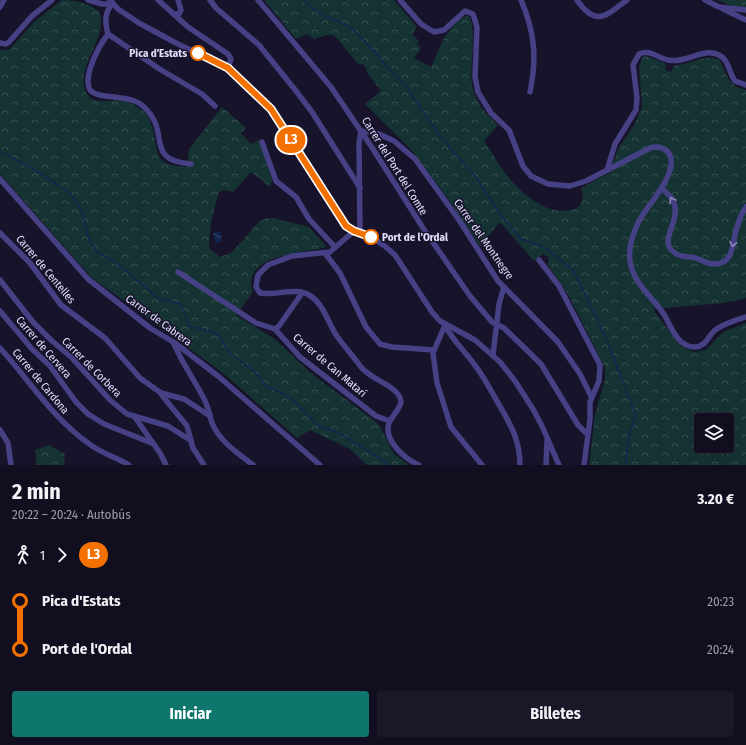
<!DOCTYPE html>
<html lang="es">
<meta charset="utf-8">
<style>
body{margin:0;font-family:"Fira Sans Condensed",sans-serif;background:#1a1729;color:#f1f3f6;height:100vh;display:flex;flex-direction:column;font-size:15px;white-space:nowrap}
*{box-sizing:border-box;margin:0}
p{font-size:13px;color:#9c9ca5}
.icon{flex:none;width:22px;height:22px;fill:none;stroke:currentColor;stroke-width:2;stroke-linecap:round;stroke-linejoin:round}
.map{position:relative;height:465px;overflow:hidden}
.panel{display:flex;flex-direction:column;background:#110e20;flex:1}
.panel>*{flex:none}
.badge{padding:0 8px;border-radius:13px;font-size:14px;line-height:26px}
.controls{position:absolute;left:694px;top:413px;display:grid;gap:8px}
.controls a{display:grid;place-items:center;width:40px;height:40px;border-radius:4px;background:#110e20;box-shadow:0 2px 10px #0003,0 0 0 1px #302e3e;font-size:20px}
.map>.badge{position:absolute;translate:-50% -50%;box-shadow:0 0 0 2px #fff}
.legs{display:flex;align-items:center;gap:6px;height:44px;padding:0 12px;font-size:13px}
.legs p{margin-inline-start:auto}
.overview{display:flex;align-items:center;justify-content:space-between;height:68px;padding:0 12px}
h1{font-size:22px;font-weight:700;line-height:30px}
.action{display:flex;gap:8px;margin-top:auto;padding:8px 12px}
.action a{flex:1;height:46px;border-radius:4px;background:#0f766e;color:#fff;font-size:16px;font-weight:700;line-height:46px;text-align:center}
.action a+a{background:#1a1729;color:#f1f3f6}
ul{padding:0 12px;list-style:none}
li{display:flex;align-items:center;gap:14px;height:48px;font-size:15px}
li i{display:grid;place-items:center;width:6px;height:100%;margin:0 5px;background:currentColor}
li i::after{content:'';width:10px;height:10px;margin:-5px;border:3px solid;border-radius:50%;background:#110e20}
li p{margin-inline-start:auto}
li:first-child i{background:linear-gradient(#0000 50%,currentColor 0)}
li:last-child i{background:linear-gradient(currentColor 50%,#0000 0)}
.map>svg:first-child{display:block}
.forest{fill:url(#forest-crowns);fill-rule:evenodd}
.water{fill:url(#water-waves)}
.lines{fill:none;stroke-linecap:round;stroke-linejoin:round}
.stream{stroke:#13274e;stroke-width:1.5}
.street{stroke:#464185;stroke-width:5.5}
.oneway{stroke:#8c87bb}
.line-1-casing{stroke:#fff;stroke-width:9}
.line-1{stroke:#f47100;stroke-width:6}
.stop-1-dot{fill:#fff;stroke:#f47100;stroke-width:2}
.labels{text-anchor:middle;stroke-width:3;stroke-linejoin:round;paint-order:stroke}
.stop-label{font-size:11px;font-weight:bold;fill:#e2ddfd;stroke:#17132a;text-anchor:end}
.street-label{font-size:11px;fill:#e2ddfd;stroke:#17132a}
</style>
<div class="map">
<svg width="746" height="465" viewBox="0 0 746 465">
<defs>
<pattern id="forest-crowns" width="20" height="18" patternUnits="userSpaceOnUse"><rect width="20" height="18" fill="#163333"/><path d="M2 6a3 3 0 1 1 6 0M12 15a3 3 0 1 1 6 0" fill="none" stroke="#385051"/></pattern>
<pattern id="water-waves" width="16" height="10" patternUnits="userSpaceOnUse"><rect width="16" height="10" fill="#13274e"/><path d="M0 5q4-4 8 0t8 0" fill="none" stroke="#354668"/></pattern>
</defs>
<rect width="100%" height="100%" fill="#17132a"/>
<g class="forest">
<path d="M62,0C76,0 87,3 99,11C109,39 77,62 85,90C91,108 112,98 126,101C131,103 137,106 142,110C159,124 151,157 166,163C172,166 180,166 187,167L189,149L222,107L246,128L241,133L251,144L259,140L272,180L270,187L251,172L233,192L224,190L219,192L211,221L209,248L220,257L231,253L260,221L267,218H273L309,227L327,247C305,253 240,254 253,292L236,315L276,340L312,374L375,421L380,426L394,454L409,465H367L350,449L310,430L297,438L223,373L91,277L0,174V50L10,49L35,21Z"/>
<path d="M264,0H394L417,27L412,34L419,41L417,44L421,48L414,58L431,67C440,48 447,24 468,15C478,24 469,69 472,85C476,102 485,114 498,125L484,141C493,153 500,168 510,179C526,198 555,221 580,206L583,197L581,188L609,173L619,147L633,127L642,107L639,66L643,57L647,56L666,64L665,70L671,72L674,66C690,65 705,53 720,60C726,74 729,87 746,90V298L723,303L653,309L680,346L694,352L706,350L723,332L746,323V465H589L595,415L605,379V368L568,294L547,264L549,260L548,256L543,254L534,261L500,222L480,246L445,195L413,152L365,104L381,91L366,71L367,69L363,64L359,65L334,35H327L314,39L307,34L296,39ZM701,420H727V446H701Z"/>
<path d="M718,0H746V7L737,8Z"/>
<path d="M49,445L65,454L64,465H37L35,450Z"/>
</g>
<path class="water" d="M220,231L222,241L216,243L213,233Z"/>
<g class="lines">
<g class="stream">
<path d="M303,0C318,18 338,18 355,31L407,88L439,135L479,181L499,213L521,239L544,247L573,270L606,338L636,416L628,438L626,465"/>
<path d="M0,151L45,176L71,194L81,209L90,243L98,252L118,264L158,298L181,304L189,326L213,332L218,335L232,355L252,369L267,387L284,394L294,401L317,425L339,433L390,465"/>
</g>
<g class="street">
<path d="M88,0L102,4H112"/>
<path d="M110,0L118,9L139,23L176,43L228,68L241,80L271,109L346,226L350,229L373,238L386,247L395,255L432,312L440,321L475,340L500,362L515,381L533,409L542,426L559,465"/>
<path d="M158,0L188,27L228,54L231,59L228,68"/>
<path d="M210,0L216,8L259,45L296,91L312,112L360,188"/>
<path d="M258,0L331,87L373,149L423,228L470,296L492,322L504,328L541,364L578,425L587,434"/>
<path d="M400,0L421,24L434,32L444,30L465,11L473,14L477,27L475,77L478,92L491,113L509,130L523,166L531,176L548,184L570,186L586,181L650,148C656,146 662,147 667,151C684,168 646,207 639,221C633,233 628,248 630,261C633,284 654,298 665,316C672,329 678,347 695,347C706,347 708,336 715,330C724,324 736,320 746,317"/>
<path d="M521,0C535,33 537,58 530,92"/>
<path d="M577,0C596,28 607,15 627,0"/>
<path d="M705,0L719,7L746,10"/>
<path d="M112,4C104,14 105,22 108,34C99,46 84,73 89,88C94,101 129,92 144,107C172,133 143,160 191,164"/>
<path d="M0,7L4,0"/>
<path d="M723,9L746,20"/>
<path d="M175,14H179L181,10L178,0"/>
<path d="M108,34L161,70L202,94L215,106"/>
<path d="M0,43L6,44L9,42L32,16L52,0"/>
<path d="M262,142L276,181L296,197L309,219L335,247"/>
<path d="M607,170L615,144L636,110L637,98L633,65L639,54C651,49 657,58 668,60C686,64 703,47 719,55C729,60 729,73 735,81L746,85"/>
<path d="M0,179L88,279L150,328L175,343L218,376L320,465"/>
<path d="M662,189C696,213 652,238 675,253C681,258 689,256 696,258C702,260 707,264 714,264C735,264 732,241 737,227C739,220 742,213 746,207"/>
<path d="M354,231L330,252L292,256L268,265L258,275L256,287L260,293C275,296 295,287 309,295C323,303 328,322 336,335C344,346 353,356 361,367C372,381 400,386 401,402C399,410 394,414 390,421C381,439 405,459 419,465"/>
<path d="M0,233L30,263L61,305L105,338L140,378L161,393L184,399L210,416"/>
<path d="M360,233L359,143L361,131L379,134L394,141L415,159L459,220L498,281L558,342L580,374L591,396"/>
<path d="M325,253L340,273L366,327L380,344L392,347L434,350"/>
<path d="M539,260L559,286L600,365L599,381L590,402V419L584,465"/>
<path d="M178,272L256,323L275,329L300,357L376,416L390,421"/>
<path d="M0,280L33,322L51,340L72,358L110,400L127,414L168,426L190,440"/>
<path d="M0,311L32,349L50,366L76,402L88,414L104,424L154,444"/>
<path d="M445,325C452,340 464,350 474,364C485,378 492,393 501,408C512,427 520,442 520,465"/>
<path d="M445,325L433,353L437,383L451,427L482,465"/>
<path d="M275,329L279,326L302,293"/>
<path d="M173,342C181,361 193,378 203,397C208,405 209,414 212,423C220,442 238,453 253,465"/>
<path d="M0,348C29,380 52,417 88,443C100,453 116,457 129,465"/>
<path d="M493,355L499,304L504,287"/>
<path d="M161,394L187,426L193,448L204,465"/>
<path d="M134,416L160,453L166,465"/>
<path d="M0,430L8,443L11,465"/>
<path d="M546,465L547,441"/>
</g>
</g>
<defs><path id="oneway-chevron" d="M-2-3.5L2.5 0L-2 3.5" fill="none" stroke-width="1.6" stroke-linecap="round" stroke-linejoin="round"/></defs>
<g class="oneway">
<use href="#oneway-chevron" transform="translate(672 200) rotate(-119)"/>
<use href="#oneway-chevron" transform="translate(733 244) rotate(99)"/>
</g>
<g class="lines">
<defs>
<path id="line-1" d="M198,53L228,68L271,109L346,226L354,231L371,237"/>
</defs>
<use href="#line-1" class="line-1-casing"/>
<use href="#line-1" class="line-1"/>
</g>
<g class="stop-1-dot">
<circle cx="198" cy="53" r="7"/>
<circle cx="371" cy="237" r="7"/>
</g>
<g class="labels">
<g class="stop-label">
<text x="187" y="57">Pica d'Estats</text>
<text x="382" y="241" text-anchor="start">Port de l'Ordal</text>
</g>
<g class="street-label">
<text transform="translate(395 166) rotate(58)" y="4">Carrer del Port del Comte</text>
<text transform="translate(484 239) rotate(55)" y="4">Carrer del Montnegre</text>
<text transform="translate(46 269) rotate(50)" y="4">Carrer de Centelles</text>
<text transform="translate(159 320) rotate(36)" y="4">Carrer de Cabrera</text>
<text transform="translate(44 347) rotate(49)" y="4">Carrer de Cervera</text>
<text transform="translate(330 365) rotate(40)" y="4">Carrer de Can Matarí</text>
<text transform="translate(92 367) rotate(45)" y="4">Carrer de Corbera</text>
<text transform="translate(41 381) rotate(50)" y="4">Carrer de Cardona</text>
</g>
</g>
</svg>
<div class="controls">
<a><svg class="icon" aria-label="layers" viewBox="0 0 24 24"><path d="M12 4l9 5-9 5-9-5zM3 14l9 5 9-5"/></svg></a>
</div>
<b class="badge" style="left:291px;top:140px;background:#f47100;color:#fff">L3</b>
</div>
<section class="panel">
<div class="overview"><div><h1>2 min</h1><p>20:22 – 20:24 · Autobús</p></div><b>3.20 €</b></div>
<div class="legs"><svg class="icon" aria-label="walk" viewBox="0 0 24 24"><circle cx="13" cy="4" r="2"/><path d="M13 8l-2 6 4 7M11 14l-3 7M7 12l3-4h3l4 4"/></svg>1<svg class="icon" aria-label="forward" viewBox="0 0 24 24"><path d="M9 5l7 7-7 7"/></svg><b class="badge" style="background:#f47100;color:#fff">L3</b></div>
<ul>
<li><i style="color:#f47100"></i><b>Pica d'Estats</b><p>20:23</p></li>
<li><i style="color:#f47100"></i><b>Port de l'Ordal</b><p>20:24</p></li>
</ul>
<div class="action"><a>Iniciar</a><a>Billetes</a></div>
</section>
